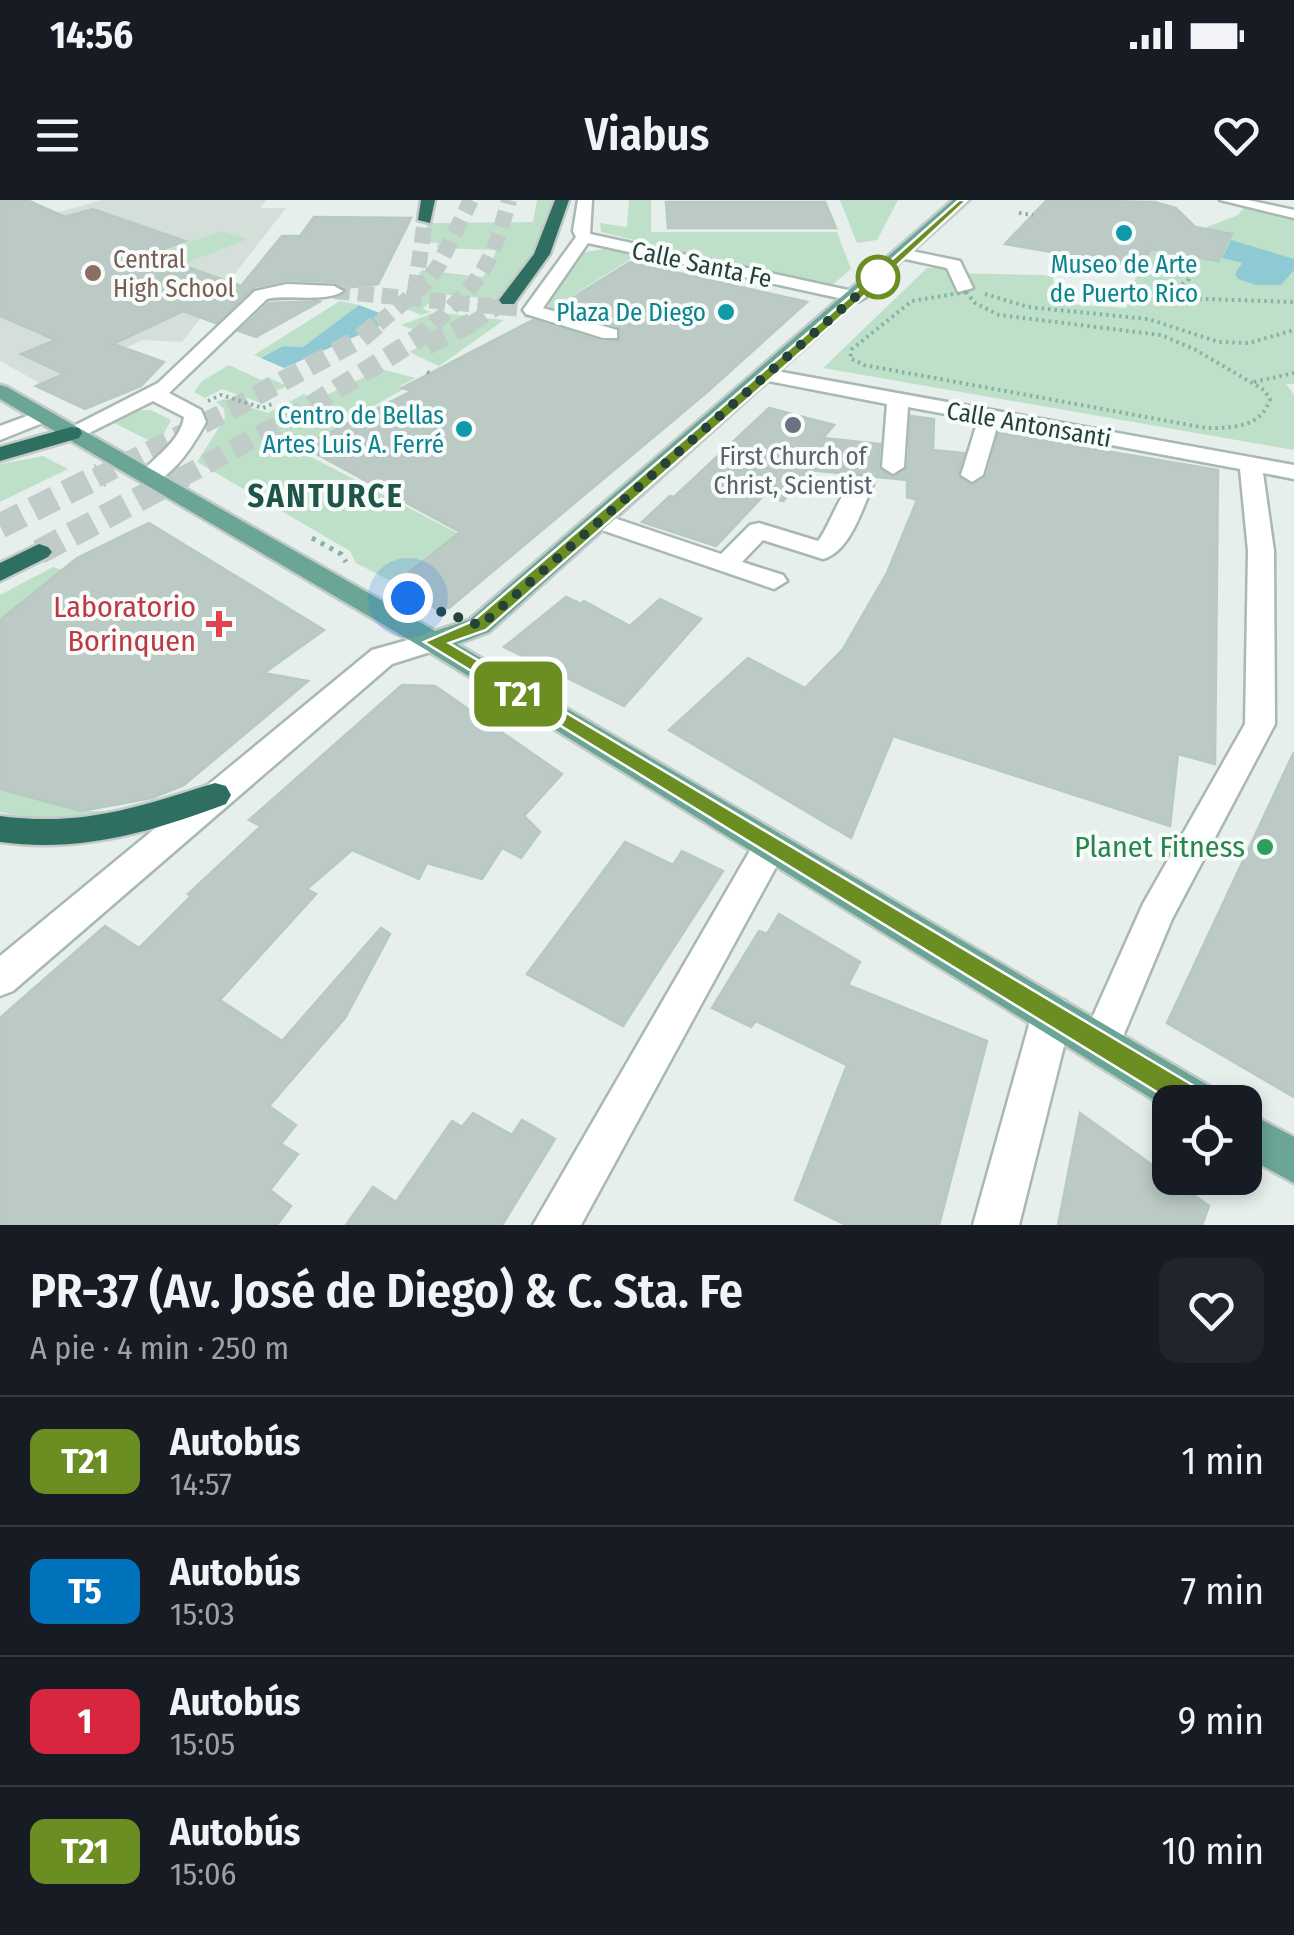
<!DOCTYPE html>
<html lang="es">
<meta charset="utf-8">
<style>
body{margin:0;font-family:"Fira Sans Condensed",sans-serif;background:#20242c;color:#f1f3f6;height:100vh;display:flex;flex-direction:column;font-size:38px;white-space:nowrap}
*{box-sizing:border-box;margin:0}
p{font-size:32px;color:#9ea1a6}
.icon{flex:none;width:55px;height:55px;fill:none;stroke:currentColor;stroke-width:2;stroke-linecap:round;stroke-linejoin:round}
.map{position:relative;height:1025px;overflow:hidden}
.panel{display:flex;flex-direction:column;background:#171b24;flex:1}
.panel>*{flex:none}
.badge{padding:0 20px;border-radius:15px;font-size:35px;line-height:65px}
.controls{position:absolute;left:1152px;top:885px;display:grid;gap:20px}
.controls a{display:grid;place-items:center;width:110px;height:110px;border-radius:20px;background:#171b24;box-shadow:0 5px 15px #0003;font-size:50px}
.you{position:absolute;width:50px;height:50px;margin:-25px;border:8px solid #fff;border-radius:50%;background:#1a73e8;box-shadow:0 0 0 15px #1a73e833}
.map>.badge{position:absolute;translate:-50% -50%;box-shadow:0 0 0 5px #fff}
.round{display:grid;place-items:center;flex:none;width:105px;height:105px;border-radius:20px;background:#20242c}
.overview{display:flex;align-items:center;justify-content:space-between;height:170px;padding:0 30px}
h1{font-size:48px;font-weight:600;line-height:75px}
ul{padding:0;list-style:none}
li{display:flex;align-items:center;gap:30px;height:130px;padding:0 30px;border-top:2px solid #363941}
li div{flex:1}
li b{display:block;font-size:38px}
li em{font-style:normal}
li .badge{min-width:110px;font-weight:700;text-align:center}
.status{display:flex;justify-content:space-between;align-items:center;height:70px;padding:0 50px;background:#171b24;direction:ltr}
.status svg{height:28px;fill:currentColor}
header{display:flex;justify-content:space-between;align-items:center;height:130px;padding:0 30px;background:#171b24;font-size:45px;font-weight:600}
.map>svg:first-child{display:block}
.built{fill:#d4dfda}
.green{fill:#bfe0c8}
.water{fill:#8ec9d4}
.building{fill:#bbcac4;stroke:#b8c9c2;stroke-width:2.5}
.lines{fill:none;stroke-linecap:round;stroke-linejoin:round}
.minor-tunnel{stroke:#bfccc8;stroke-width:16;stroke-dasharray:16 8;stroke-linecap:butt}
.highway-tunnel-far2{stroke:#bfccc8;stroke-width:16;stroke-dasharray:16 8;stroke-linecap:butt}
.highway-tunnel-far1{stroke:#bfccc8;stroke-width:20;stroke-dasharray:20 10;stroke-linecap:butt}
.highway-tunnel{stroke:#bfccc8;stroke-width:25;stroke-dasharray:25 12;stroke-linecap:butt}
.minor-casing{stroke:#a8b8b2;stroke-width:5}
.major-casing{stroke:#c2cac8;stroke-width:5}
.highway-casing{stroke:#c2cac8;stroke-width:5}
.path-far1{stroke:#86b3a5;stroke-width:4;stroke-dasharray:2.5 4;stroke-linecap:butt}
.path{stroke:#86b3a5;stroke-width:5;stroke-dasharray:4 6;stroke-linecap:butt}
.minor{fill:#fff;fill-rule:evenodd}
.major{fill:#6aa596;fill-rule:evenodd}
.highway{fill:#2f6f62;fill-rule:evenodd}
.line{fill:#6b8e23;stroke:#fff;stroke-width:2.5}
.walk{stroke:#24423a;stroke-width:10;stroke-dasharray:0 18}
.culture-dot{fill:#0f9aa8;stroke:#f7fbf9;stroke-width:4}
.education-dot{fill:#8d6e63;stroke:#f7fbf9;stroke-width:4}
.stop-dot{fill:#fff;stroke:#6b8e23;stroke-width:5}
.worship-dot{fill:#6b7280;stroke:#f7fbf9;stroke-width:4}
.health-dot{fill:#e0444e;stroke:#f7fbf9;stroke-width:4}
.leisure-dot{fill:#2e9e5b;stroke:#f7fbf9;stroke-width:4}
.labels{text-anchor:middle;stroke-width:8;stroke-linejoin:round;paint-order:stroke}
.far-education-label{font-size:25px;fill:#785e54;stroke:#f7fbf9;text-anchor:start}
.far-street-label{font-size:25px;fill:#24423a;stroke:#f7fbf9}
.far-culture-label{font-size:25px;fill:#0d838f;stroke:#f7fbf9;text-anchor:end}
.far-worship-label{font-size:25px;fill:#5b616d;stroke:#f7fbf9}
.health-label{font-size:30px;fill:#be3a42;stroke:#f7fbf9;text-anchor:end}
.leisure-label{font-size:30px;fill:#27864d;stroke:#f7fbf9;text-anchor:end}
.far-district-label{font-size:32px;font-weight:bold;letter-spacing:2.5px;fill:#1f5548;stroke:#f7fbf9}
</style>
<div class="status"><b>14:56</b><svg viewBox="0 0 49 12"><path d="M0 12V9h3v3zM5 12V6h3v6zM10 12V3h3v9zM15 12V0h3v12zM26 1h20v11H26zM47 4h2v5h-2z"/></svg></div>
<header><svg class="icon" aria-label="menu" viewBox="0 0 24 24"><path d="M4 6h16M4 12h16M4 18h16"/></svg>Viabus<svg class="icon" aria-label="heart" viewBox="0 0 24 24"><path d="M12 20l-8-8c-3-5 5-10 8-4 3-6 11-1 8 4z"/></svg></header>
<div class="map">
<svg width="1294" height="1025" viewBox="0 0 1294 1025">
<rect width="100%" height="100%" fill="#e6efeb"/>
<path class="built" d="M102,0H266L260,8H286L182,142L143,140L41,184L0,161V51L56,13Z"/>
<g class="green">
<path d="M537,0H552L550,15L544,20L548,21L525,65L499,96L494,99L438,94L423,109L431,112L421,115L391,103L395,97H408L412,90L408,89L422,70L483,77L497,50L437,48L438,43L418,42L429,23L533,22Z"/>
<path d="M629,0H651V32H837L851,69L830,87L601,32L600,23L627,27Z"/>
<path d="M840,0H898L877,40L857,43Z"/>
<path d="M1244,8L1294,18V184H1286L1294,195V250L823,168L927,68H946L948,73L1044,75L1053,77L1054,98L1067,104L1126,108L1139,67L1151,49L1217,61L1232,34L1202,29L1238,15Z"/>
<path d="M221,31L248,39L186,63L158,54Z"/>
<path d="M604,49L637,55L564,101L580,107L568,114L550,108L548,104L580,53Z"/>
<path d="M340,101L359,105L303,147L283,146L261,158L254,155Z"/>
<path d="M436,112L504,120L439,166L409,152L436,138L401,125Z"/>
<path d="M229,165L261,180L267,177L287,186L263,197L267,200L261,203L222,189L205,198L194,192L202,181Z"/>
<path d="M381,169L415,178L400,186L404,189L296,249L457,333L393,382L356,363L350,351L197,262L225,218L224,209L216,202L224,199L268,213L304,194L316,200Z"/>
<path d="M140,210H151L171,220L161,239L152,242L114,223Z"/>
<path d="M43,256L68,269L0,302V264Z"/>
<path d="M53,367L62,370L0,420V395Z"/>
<path d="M0,589L81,611H105L99,620H44L0,612Z"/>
</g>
<g class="water">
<path d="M1231,40L1294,59V70L1281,85H1256L1238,79L1235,74L1242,63L1222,58Z"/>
<path d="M359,105L395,119L284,168L261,158L283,146L303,147Z"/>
</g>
<g class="building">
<path d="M0,0H27L65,17L93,9L185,41L150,54L241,86L282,36H300L314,17L411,18L378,84L344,88L334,82L287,80L254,87L216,123L183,111L113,144L164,162L141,186L85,209L36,186L64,174L21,154L56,140L0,116Z"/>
<path d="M1047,0L1155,2L1176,8L1195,27L1232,34L1218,61L1151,49L1139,67L1005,44Z"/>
<path d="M666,2H825L836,28H668Z"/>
<path d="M630,62L807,102L706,193L449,408L437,409L392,385L460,332L302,246L412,191L402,188L533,120L602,142L620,141L618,126L556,108Z"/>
<path d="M321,101L256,137L239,131L269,103Z"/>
<path d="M769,208L834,225L823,238L880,244L878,267L891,277L908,267L911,216L934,219L933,250L964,253L957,276L970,285L987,276L999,233L1218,270L1215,564L1178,554L1170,626L893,536L851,638L669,530L748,458L805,488L843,449L887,373L917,300L907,297V280L810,270L783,301L764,295L716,346L642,322L670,296L674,297Z"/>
<path d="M149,323L324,430L264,473L308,481L184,585L152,598L81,611L0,589V420L77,358Z"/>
<path d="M566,397L581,404L584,401L630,426L660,399L701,419L624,506L504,447Z"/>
<path d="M402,485L435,486L562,574L524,616L540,632L521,658L502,648L482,679L427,663L419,679L352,650L307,689L316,694L220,800L282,841L381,728L390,734L345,818L269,906L296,925L281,944L298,954L270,990L291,1006L277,1025H0V818L105,726L139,748L191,696L188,694L261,626L249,620Z"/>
<path d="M1294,552V897L1167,823Z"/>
<path d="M625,642L673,665L682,651L723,671L623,826L527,774Z"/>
<path d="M779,714L860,762L848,785L987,841L939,1025H846L795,1000L847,865L756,821L751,827L712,808L759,731L767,734Z"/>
<path d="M473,913L512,935L522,920L555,939L502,1025H346L373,987L396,1002L452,921L462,927Z"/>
<path d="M1080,913L1209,1006L1202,1025H1058Z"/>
</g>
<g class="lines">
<path class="minor-tunnel" d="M334,91L532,110"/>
<g class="highway-tunnel-far2">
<path d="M415,91L425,20"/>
<path d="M378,124L424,85L439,65L471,0"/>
<path d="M434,124C484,77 491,66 509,0"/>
<path d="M471,124L508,100"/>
</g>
<g class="highway-tunnel-far1">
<path d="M427,145L475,121"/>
<path d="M96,278L234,208L361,138L381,121"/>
<path d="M180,278L281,224L420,137L437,121"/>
</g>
<g class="highway-tunnel">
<path d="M0,326L101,275"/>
<path d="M39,352L184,275"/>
</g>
<defs>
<g id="minor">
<path d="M578,0H592L590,34L857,92L866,97L857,102L588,43L543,108L617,130V138H603L526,114L523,110L576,37L573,31Z"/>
<path d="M1220,0H1248L1294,10V18Z"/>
<path d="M902,49L960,61L973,88L958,92L947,68L896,57V51Z"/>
<path d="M287,84L334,86L343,91C326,103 289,94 267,99L169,193L201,210L206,222C194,244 174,277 149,284L138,277C153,257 180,243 184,217L153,201L79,238L71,239L60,233L158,183L255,91Z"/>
<path d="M765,169L1294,265V279L1263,273L1274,351L1275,524L1172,719L1114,858L1100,864L1086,858L1080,845L1143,704L1245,524L1248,351L1240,269L998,224L983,275L972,282L961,275L978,220L908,207L904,267L893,274L882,267L887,204L758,179V171Z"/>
<path d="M43,210L53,216L50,220L0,240V226Z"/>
<path d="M861,277L873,284C863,307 850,352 823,359L763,340L742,362L783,375L787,381L774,389L590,326L587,321L599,314L608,316L721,354L750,325L759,323L818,341C831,325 842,283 861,277Z"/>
<path d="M433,433L443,436L447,442L443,448L392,464L13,791L0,796V756L372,450Z"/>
<path d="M771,631L783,635L788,645L581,1025H533L759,635Z"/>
<path d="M1052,796L1066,801L1072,814L1019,1025H973L1032,814L1038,801Z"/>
</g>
<g id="major">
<path d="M953,0H969L489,432L457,444L1211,887L1217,902H1170V910L423,448L0,199V185L7,187L435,431L469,420Z"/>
<path d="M1245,911L1294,937V983L1245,956Z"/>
</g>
<g id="highway">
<path d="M421,0H435L430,23L418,20Z"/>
<path d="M555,0H569L550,54L514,104H502L499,100L534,54Z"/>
<path d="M71,227L79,228L82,233L79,238L0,261V247Z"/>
<path d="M39,344L48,347L52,352L48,357L0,381V363Z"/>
<path d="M215,583L226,586L231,595L226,604C151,632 81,653 0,642V616C83,627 138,607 215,583Z"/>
</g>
</defs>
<use href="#minor" class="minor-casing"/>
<use href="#major" class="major-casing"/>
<use href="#highway" class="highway-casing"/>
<g class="path-far1">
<path d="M1019,13L1033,15"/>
<path d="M1178,54L1176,61L1190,71L1189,79L1172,92L1176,98L1294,102"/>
<path d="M966,92L975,103L999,115L1161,135L1196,150L1264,190L1270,199C1261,228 1232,228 1206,228L864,165L850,158L852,149L912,101Z"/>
<path d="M985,94L1028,107L1148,119L1219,142L1249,143L1294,130"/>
<path d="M427,172L432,174"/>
<path d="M1254,182L1294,173"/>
<path d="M208,201L221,195L263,208L274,203"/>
</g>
<path class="path" d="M312,338L341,354L346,362"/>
<use href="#minor" class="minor"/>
<use href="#major" class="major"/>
<use href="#highway" class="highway"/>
</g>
<path class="line" d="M959,0H967L861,99L486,430L449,443L1206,893L1210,902L1206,912L1196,916L424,442L473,421L853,94Z"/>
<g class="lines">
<path class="walk" d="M408,398C432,411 454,414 480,426L878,77"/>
</g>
<g class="culture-dot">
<circle cx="1124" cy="33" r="10"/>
<circle cx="726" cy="112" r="10"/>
<circle cx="464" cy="229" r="10"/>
</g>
<circle class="education-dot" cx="93" cy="73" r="10"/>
<circle class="stop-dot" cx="878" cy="77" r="20"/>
<circle class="worship-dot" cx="793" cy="225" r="10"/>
<path class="health-dot" d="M214 409h10v10h10v10h-10v10h-10v-10h-10v-10h10z"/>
<circle class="leisure-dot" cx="1265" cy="647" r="10"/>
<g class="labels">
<g class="far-education-label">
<text x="113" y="68">Central<tspan x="113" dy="29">High School</tspan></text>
</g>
<g class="far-street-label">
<text transform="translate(702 64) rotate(12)" y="9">Calle Santa Fe</text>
<text transform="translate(1029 224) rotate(10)" y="9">Calle Antonsanti</text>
</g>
<g class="far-culture-label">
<text x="1124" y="73" text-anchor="middle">Museo de Arte<tspan x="1124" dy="29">de Puerto Rico</tspan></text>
<text x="706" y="121">Plaza De Diego</text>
<text x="444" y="224">Centro de Bellas<tspan x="444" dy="29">Artes Luis A. Ferré</tspan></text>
</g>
<g class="far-worship-label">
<text x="793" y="265">First Church of<tspan x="793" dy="29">Christ, Scientist</tspan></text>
</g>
<g class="health-label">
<text x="196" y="417">Laboratorio<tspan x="196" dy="34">Borinquen</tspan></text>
</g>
<g class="leisure-label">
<text x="1245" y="657">Planet Fitness</text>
</g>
<g class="far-district-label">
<text x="326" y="307">SANTURCE</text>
</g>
</g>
</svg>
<div class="controls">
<a><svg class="icon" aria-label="locate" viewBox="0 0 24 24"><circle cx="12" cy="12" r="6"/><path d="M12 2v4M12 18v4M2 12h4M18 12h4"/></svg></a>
</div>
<div class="you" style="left:408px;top:398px"></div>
<b class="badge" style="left:518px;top:494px;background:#6b8e23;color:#fff">T21</b>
</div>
<section class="panel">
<div class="overview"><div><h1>PR-37 (Av. José de Diego) &amp; C. Sta. Fe</h1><p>A pie · 4 min · 250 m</p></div><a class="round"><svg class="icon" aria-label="heart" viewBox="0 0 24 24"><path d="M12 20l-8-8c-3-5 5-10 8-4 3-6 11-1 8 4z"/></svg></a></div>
<ul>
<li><span class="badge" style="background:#6b8e23;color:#fff">T21</span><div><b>Autobús</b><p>14:57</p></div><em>1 min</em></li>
<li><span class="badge" style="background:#0072bc;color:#fff">T5</span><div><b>Autobús</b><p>15:03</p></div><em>7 min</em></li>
<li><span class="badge" style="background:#d7263d;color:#fff">1</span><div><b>Autobús</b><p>15:05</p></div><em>9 min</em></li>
<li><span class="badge" style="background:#6b8e23;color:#fff">T21</span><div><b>Autobús</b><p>15:06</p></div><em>10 min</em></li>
</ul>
</section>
